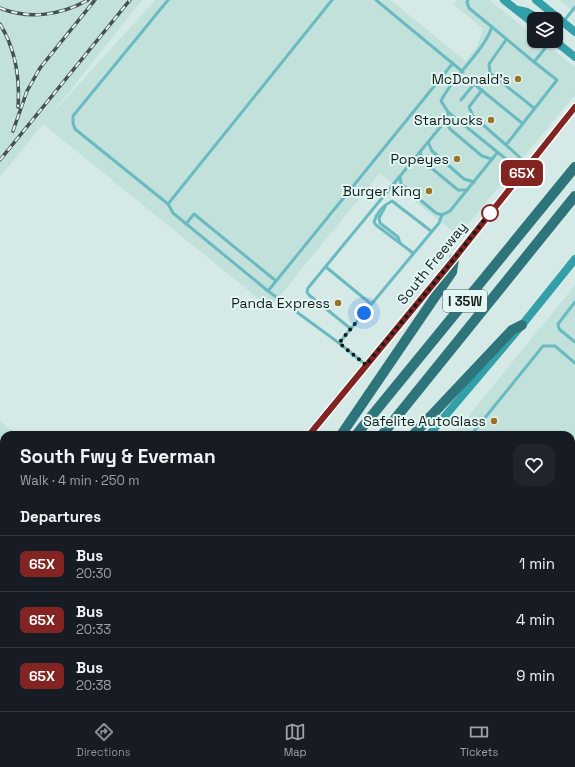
<!DOCTYPE html>
<meta charset="utf-8">
<style>
body{margin:0;font-family:"Space Grotesk",sans-serif;background:#20242c;color:#f1f3f6;height:100vh;display:flex;flex-direction:column;font-size:15px;white-space:nowrap}
*{box-sizing:border-box;margin:0}
p{font-size:13px;color:#9ea1a6}
.icon{flex:none;width:22px;height:22px;fill:none;stroke:currentColor;stroke-width:2;stroke-linecap:round;stroke-linejoin:round}
.map{position:relative;flex:1;overflow:hidden}
.side{position:absolute;left:0px;top:431px;width:575px;height:280px;display:flex;flex-direction:column;background:#171b24;border-radius:12px 12px 0 0;box-shadow:0 1px 3px #0004}
.side>*{flex:none}
.badge{padding:0 8px;border-radius:6px;font-size:14px;line-height:26px}
.fabs{position:absolute;left:527px;top:12px;display:grid;gap:8px}
.fabs a{display:grid;place-items:center;width:36px;height:36px;border-radius:8px;background:#171b24;box-shadow:0 1px 3px #0004;font-size:20px}
.you{position:absolute;width:20px;height:20px;margin:-10px;border:3px solid #fff;border-radius:50%;background:#1a73e8;box-shadow:0 0 0 6px #1a73e833}
.map>.badge{position:absolute;translate:-50% -50%;box-shadow:0 0 0 2px #fff}
h2{padding:0 20px;font-size:15px;line-height:36px}
.round{display:grid;place-items:center;flex:none;width:42px;height:42px;border-radius:12px;background:#20242c}
.headline{display:flex;align-items:center;justify-content:space-between;height:68px;padding:0 20px}
h1{font-size:19px;font-weight:700;line-height:30px}
ul{padding:0;list-style:none}
li{display:flex;align-items:center;gap:12px;height:56px;padding:0 20px;border-top:1px solid #363941}
li div{flex:1}
li b{display:block;font-size:15px}
li em{font-style:normal}
li .badge{min-width:44px;font-weight:700;text-align:center}
.dock{display:flex;justify-content:space-around;align-items:center;height:56px;border-top:1px solid #363941;background:#171b24;font-size:11px;color:#9ea1a6}
.dock a{display:grid;justify-items:center;gap:2px}
.dock .selected{color:#8c9099}
.map>svg:first-child{display:block}
.built{fill:#c3e1db}
.lines{fill:none;stroke-linecap:round;stroke-linejoin:round}
.lane{stroke:#6abac1;stroke-width:3}
.secondary{stroke:#339fa9;stroke-width:8}
.highway{stroke:#2d747b;stroke-width:10}
.rail-casing{stroke:#46524f;stroke-width:3.5}
.rail{stroke:#e2f7f3;stroke-width:2;stroke-dasharray:6;stroke-linecap:butt}
.line-casing{stroke:#fff;stroke-width:9}
.line{stroke:#822522;stroke-width:6}
.walk{stroke:#141c1a;stroke-width:4;stroke-dasharray:0 7.2}
.poi-dot{fill:#9d7121;stroke:#e2f7f3;stroke-width:1.5}
.stop-dot{fill:#fff;stroke:#822522;stroke-width:2}
.labels{text-anchor:middle;stroke-width:4;stroke-linejoin:round;paint-order:stroke}
.shield{fill:#e2f7f3;stroke:#525e5b;stroke-width:1}
.shield-label{font-size:13px;font-weight:bold;fill:#141c1a}
.poi-label{font-size:14px;fill:#141c1a;stroke:#e2f7f3;text-anchor:end}
.street-label{font-size:14px;fill:#141c1a;stroke:#e2f7f3}
</style>
<div class="map">
<svg width="575" height="711" viewBox="0 0 575 711">
<rect width="100%" height="100%" fill="#d5eae6"/>
<g class="built">
<path d="M0,0H142L50,116L155,0H391L465,61L478,45L483,29L453,4L456,0H489L534,35V41H542L575,67V95L458,236L380,173L270,308L43,124L0,177Z"/>
<path d="M559,0H575V13Z"/>
<path d="M575,285V711H230L234,707H571V435H453Z"/>
<path d="M0,421L17,435H4V707H59L55,711H0Z"/>
</g>
<g class="lines">
<g class="lane">
<path d="M168,0L73,116V123L75,129L168,204L332,0"/>
<path d="M376,0L463,72"/>
<path d="M468,0L467,2L469,8L534,62"/>
<path d="M563,22L575,7"/>
<path d="M506,40L489,64L490,73L534,108"/>
<path d="M482,90L469,107L473,116L506,145"/>
<path d="M461,100L474,84L522,123"/>
<path d="M448,112L522,172"/>
<path d="M445,121L450,129L482,156L492,159"/>
<path d="M428,142L432,151L464,179L474,182"/>
<path d="M420,152L423,161L458,190H467"/>
<path d="M528,165L506,145L557,80L534,62L551,41"/>
<path d="M400,177L401,184L436,213L442,215L450,211L497,153"/>
<path d="M168,204L173,213L268,291L453,63"/>
<path d="M385,207L379,218L380,223L398,237L400,243"/>
<path d="M186,224L194,214L276,281"/>
<path d="M413,253L376,225L374,222C377,212 384,205 392,201L431,231"/>
<path d="M326,267L371,304"/>
<path d="M268,291L339,343L366,365"/>
<path d="M575,302L558,324L559,329L575,342"/>
<path d="M351,329L309,295L307,292L308,288L447,119L448,112L441,101C454,74 481,56 492,27"/>
<path d="M339,343L439,223L442,215"/>
<path d="M471,435L543,346H555L575,363"/>
<path d="M0,442L4,441"/>
<path d="M571,466L575,461"/>
<path d="M571,491L575,487"/>
<path d="M571,573L575,576"/>
<path d="M571,596L575,599"/>
<path d="M40,707L44,711"/>
<path d="M310,707L315,711"/>
<path d="M435,707L439,711"/>
<path d="M16,711L22,707"/>
<path d="M377,711L381,707"/>
</g>
<g class="secondary">
<path d="M504,0L534,24"/>
<path d="M536,0L575,32"/>
<path d="M518,10L527,12L540,19"/>
<path d="M555,41L575,57"/>
<path d="M309,435L454,259L575,107"/>
<path d="M429,435L522,325L575,259"/>
<path d="M80,711L84,707"/>
<path d="M201,711L204,707"/>
</g>
<g class="highway">
<path d="M341,435L452,272L454,259"/>
<path d="M356,435L575,167"/>
<path d="M382,435L575,196"/>
<path d="M413,435L512,330L522,325"/>
<path d="M129,711L133,707"/>
<path d="M158,711L161,707"/>
</g>
<defs>
<g id="rail">
<path d="M0,8C30,20 61,15 88,0"/>
<path d="M0,24C16,50 20,78 18,107"/>
<path d="M13,131L27,91L40,68L95,0"/>
<path d="M0,160L130,0"/>
</g>
</defs>
<use href="#rail" class="rail-casing"/>
<use href="#rail" class="rail"/>
</g>
<g class="lines">
<defs>
<path id="line" d="M309,435L454,259L575,107"/>
</defs>
<use href="#line" class="line-casing"/>
<use href="#line" class="line"/>
<path class="walk" d="M364,313L339,343L366,365L454,259L493,209L490,213"/>
</g>
<g class="poi-dot">
<circle cx="518" cy="79" r="4"/>
<circle cx="491" cy="120" r="4"/>
<circle cx="457" cy="159" r="4"/>
<circle cx="429" cy="191" r="4"/>
<circle cx="338" cy="303" r="4"/>
<circle cx="494" cy="421" r="4"/>
</g>
<circle class="stop-dot" cx="490" cy="213" r="8"/>
<g class="labels">
<rect class="shield" x="443" y="290" width="44" height="22" rx="3"/>
<g class="shield-label">
<text x="465" y="306">I 35W</text>
</g>
<g class="poi-label">
<text x="510" y="84">McDonald's</text>
<text x="483" y="125">Starbucks</text>
<text x="449" y="164">Popeyes</text>
<text x="421" y="196">Burger King</text>
<text x="330" y="308">Panda Express</text>
<text x="486" y="426">Safelite AutoGlass</text>
</g>
<g class="street-label">
<text transform="translate(432 263) rotate(-51)" y="5">South Freeway</text>
</g>
</g>
</svg>
<div class="fabs">
<a><svg class="icon" aria-label="layers" viewBox="0 0 24 24"><path d="M12 4l9 5-9 5-9-5zM3 14l9 5 9-5"/></svg></a>
</div>
<div class="you" style="left:364px;top:313px"></div>
<b class="badge" style="left:522px;top:173px;background:#822522;color:#fff">65X</b>
<section class="side">
<div class="headline"><div><h1>South Fwy &amp; Everman</h1><p>Walk · 4 min · 250 m</p></div><a class="round"><svg class="icon" aria-label="heart" viewBox="0 0 24 24"><path d="M12 20l-8-8c-3-5 5-10 8-4 3-6 11-1 8 4z"/></svg></a></div>
<h2>Departures</h2>
<ul>
<li><span class="badge" style="background:#822522;color:#fff">65X</span><div><b>Bus</b><p>20:30</p></div><em>1 min</em></li>
<li><span class="badge" style="background:#822522;color:#fff">65X</span><div><b>Bus</b><p>20:33</p></div><em>4 min</em></li>
<li><span class="badge" style="background:#822522;color:#fff">65X</span><div><b>Bus</b><p>20:38</p></div><em>9 min</em></li>
</ul>
</section>
</div>
<nav class="dock">
<a class="selected"><svg class="icon" aria-label="directions" viewBox="0 0 24 24"><path d="M12 3l9 9-9 9-9-9zM9 14v-3h6M13 9l2 2-2 2"/></svg>Directions</a>
<a><svg class="icon" aria-label="map" viewBox="0 0 24 24"><path d="M3 6l6-2 6 2 6-2v14l-6 2-6-2-6 2zM9 4v14M15 6v14"/></svg>Map</a>
<a><svg class="icon" aria-label="tickets" viewBox="0 0 24 24"><path d="M3 7h18v10H3zM15 7v10"/></svg>Tickets</a>
</nav>
